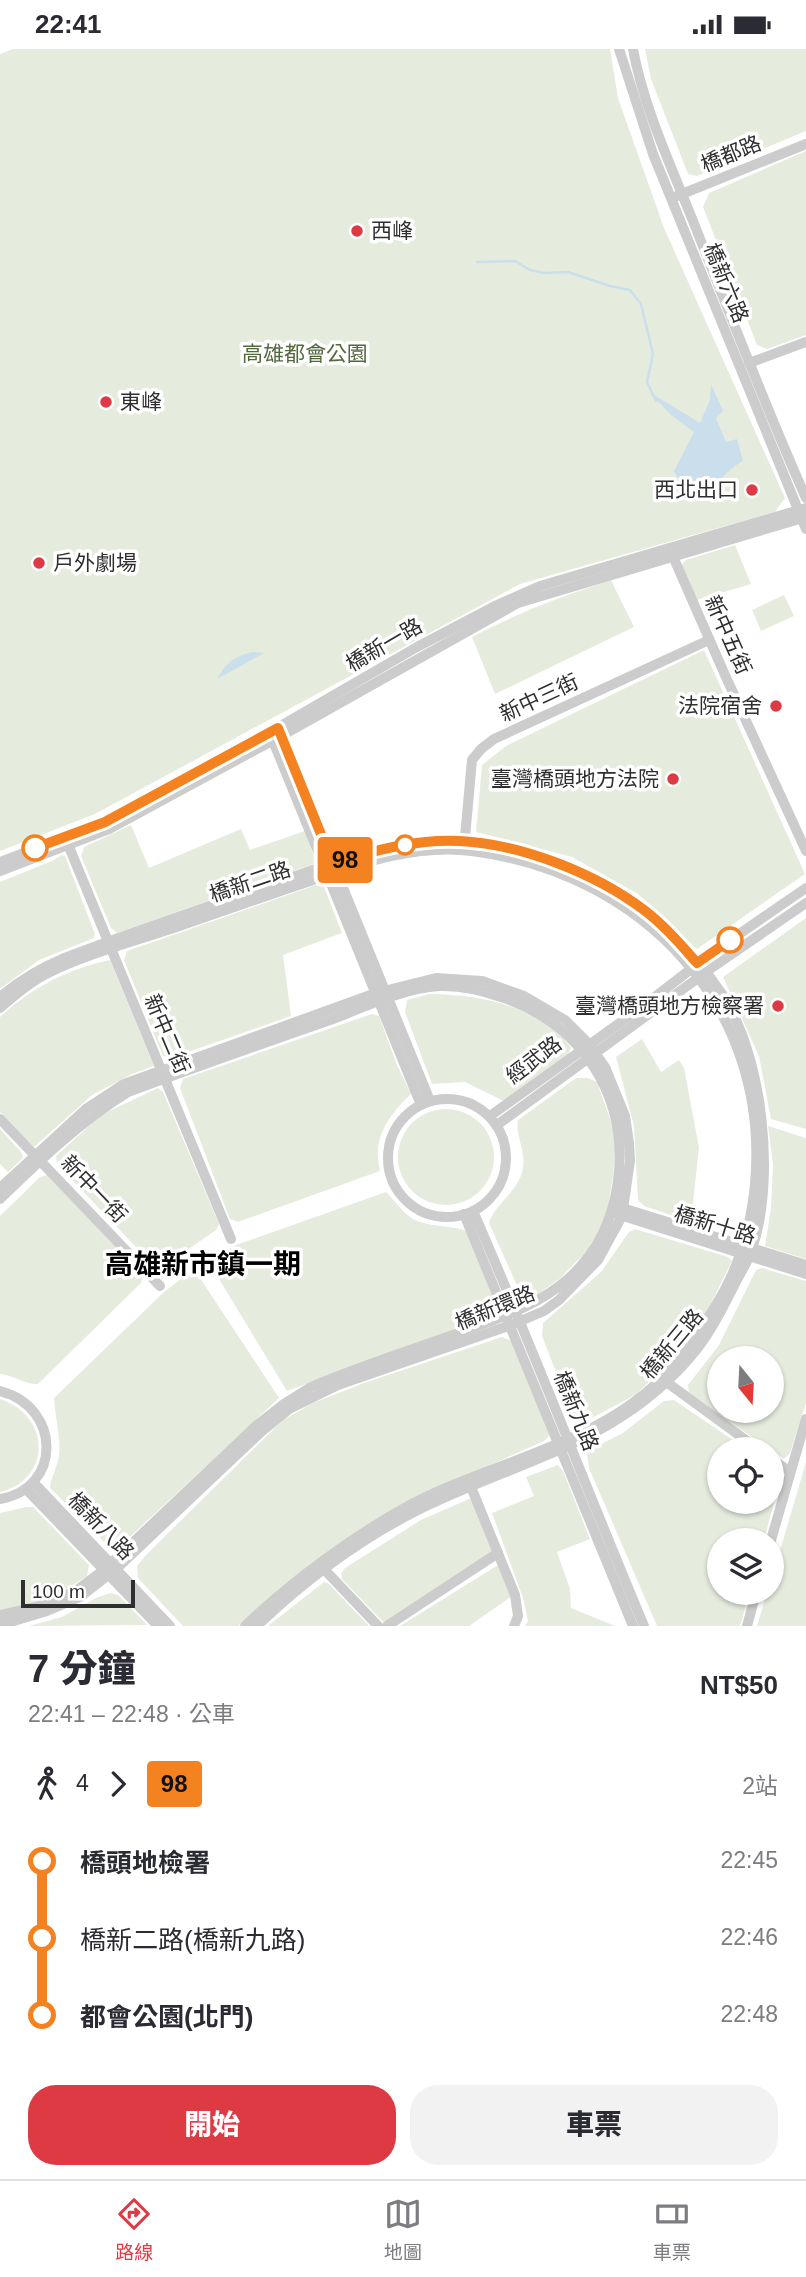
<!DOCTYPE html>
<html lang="zh-TW">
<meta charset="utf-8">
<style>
body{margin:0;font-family:Helvetica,"Noto Sans TC",sans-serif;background:#f2f2f3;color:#2b2b33;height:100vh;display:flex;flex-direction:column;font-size:26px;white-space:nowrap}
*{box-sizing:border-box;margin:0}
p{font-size:23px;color:#7c7c81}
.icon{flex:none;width:38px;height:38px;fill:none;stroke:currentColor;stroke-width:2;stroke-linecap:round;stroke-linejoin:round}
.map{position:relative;height:1577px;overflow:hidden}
.side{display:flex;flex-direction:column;background:#fff;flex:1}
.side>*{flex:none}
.badge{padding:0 14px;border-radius:5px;font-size:24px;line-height:46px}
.needle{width:46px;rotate:162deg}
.buttons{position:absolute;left:707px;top:1297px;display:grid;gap:14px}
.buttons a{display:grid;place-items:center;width:77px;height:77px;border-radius:50%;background:#fff;box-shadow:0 2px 5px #0004;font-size:35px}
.scale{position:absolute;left:21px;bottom:18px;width:114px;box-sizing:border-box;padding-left:7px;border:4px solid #2f2f2f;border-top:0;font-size:19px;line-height:24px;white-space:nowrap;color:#2f2f2f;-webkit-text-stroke:5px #fff;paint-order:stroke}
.map>.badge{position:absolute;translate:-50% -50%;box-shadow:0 0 0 4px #fff}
.legs{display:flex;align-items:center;gap:10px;height:77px;padding:0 28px;font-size:23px}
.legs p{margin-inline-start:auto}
.head{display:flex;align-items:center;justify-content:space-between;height:119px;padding:0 28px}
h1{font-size:38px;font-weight:800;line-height:52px}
.button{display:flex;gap:14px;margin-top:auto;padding:14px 28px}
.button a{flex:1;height:80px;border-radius:28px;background:#dd3a44;color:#fff;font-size:28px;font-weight:800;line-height:80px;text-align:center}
.button a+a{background:#f2f2f3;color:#2b2b33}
ul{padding:0 28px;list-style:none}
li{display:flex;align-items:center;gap:24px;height:77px;font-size:26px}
li i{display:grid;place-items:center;width:10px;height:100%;margin:0 9px;background:currentColor}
li i::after{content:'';width:18px;height:18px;margin:-9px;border:5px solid;border-radius:50%;background:#fff}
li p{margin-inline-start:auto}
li:first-child i{background:linear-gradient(#0000 50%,currentColor 0)}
li:last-child i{background:linear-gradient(currentColor 50%,#0000 0)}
.status{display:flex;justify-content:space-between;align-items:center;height:49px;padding:0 35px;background:#fff;direction:ltr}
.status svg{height:19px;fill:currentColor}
.tab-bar{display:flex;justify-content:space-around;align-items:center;height:98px;border-top:2px solid #e1e1e2;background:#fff;font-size:19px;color:#7c7c81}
.tab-bar a{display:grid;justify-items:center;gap:4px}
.tab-bar .current{color:#dd3a44}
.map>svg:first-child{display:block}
.green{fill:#e5ecde;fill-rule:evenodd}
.water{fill:#cbdeeb}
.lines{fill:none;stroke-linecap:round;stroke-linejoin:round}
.stream{stroke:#cbdeeb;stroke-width:2.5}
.minor{stroke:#ccc;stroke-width:10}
.line-1-casing{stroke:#fff;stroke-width:16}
.line-1{stroke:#f58220;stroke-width:10}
.poi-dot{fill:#dd3a44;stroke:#fff;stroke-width:2.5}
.stop-1-dot{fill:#fff;stroke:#f58220;stroke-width:3.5}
.labels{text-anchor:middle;stroke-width:7;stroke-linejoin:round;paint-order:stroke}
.street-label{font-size:21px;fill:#2f2f2f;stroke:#fff}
.poi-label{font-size:21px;fill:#2f2f2f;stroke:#fff;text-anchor:end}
.park-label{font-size:21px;fill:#52693e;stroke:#fff}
.district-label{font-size:28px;font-weight:bold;fill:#000;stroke:#fff}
</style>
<div class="status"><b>22:41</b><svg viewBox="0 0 49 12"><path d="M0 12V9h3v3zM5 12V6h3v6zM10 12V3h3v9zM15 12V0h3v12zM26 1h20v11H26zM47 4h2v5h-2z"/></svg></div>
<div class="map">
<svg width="806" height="1577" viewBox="0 0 806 1577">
<rect width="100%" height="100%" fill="#fff"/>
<g class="green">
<path d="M13,0H610L618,49L664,179L785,449L775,463L520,535L95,765L0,802V5Z"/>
<path d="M645,0H806V82L697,127L688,125L651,30Z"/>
<path d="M806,102V286L767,300L757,296L703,158L709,144Z"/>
<path d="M735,496L751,535L697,551L681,517L686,511Z"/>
<path d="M611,531L634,578L495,645L472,588C517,564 563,547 611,531Z"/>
<path d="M784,546L794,567L761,582L752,561Z"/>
<path d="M704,601L805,825L697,900L638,845L572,808L476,783L482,716L506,697Z"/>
<path d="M131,776L149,819L241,780L250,801L305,782L316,814L117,884L111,879L81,807L84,798Z"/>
<path d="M62,806L65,807L95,885L94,889L39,911L0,940V833L52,812Z"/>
<path d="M316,836L324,838L342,884L283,906L291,967L171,1009L163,1007L124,911L127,902Z"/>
<path d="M806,869V1080L771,1070L759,1007L723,928Z"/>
<path d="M110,911L154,1017L132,1025L92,1046L34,1098L0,1063V968C31,939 68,920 110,911Z"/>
<path d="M430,945C483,946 535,956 571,998L568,1008L504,1052L465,1033L432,1035L405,963L407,951Z"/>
<path d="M372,965L379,967L397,1016L411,1045C388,1067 372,1089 380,1122L238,1173L230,1170L180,1039L183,1030Z"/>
<path d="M642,990L661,1023L679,1011L684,1019L699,1098L691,1173L644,1157L638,1151L634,1077L616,1008Z"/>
<path d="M576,1029H588L597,1033L616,1087L613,1128L606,1169L587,1202L559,1230L534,1248L519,1241L489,1174C494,1155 519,1143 523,1119C526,1102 515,1086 518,1071Z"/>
<path d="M158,1039L163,1043L219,1175L216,1181L164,1217L155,1218L57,1115L56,1107L101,1066Z"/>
<circle cx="446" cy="1108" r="48"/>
<path d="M768,1077L806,1089V1210L765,1197L771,1159L773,1116Z"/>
<path d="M0,1080L21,1103L23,1109L8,1123L0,1115Z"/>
<path d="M48,1126L143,1225L141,1234L38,1335C26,1336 13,1326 0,1325V1167L40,1128Z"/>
<path d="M386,1143C394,1151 401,1161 410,1168C426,1179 448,1175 466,1182L497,1257L492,1268L287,1342L208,1212L236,1196Z"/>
<path d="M635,1180L728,1208L732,1212L705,1266L672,1311L635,1346L588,1371L580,1372L573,1367L542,1287L543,1274L601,1223L629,1183Z"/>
<path d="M762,1219L806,1232V1354L790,1404L784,1410L689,1345L688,1336L719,1296L756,1221ZM719,1309H772V1362H719Z"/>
<path d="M194,1220L279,1349L118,1499L111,1500L50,1439C51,1427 58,1417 59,1406C61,1386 55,1369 54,1349L164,1243Z"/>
<path d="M502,1288L514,1293L548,1382L549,1387L544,1392L416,1449L304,1522L238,1577H183L138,1529L137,1517L146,1506L283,1371L313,1354L364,1334Z"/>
<path d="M0,1350C51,1367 52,1430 0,1443Z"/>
<path d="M674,1351L746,1400H719V1452H772V1418L781,1428L764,1491H719V1544H750L740,1577H657L589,1419L587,1405L593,1399L623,1384L664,1352Z"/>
<path d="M806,1413V1577H757L767,1544H772V1529Z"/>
<path d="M558,1416L563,1422L590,1490L557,1503L570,1540L571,1559L615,1577H525L528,1572L523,1549L492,1464L534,1447L526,1428Z"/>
<path d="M469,1450H472L493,1500L491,1504L389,1572L383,1573L342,1530L341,1525L345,1519L421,1471Z"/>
<path d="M26,1458H33L89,1516L87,1527C57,1546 36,1558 0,1561V1464Z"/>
<path d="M498,1516L512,1547L469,1577H400Z"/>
<path d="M324,1533L329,1535L369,1577H268Z"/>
<path d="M111,1544L118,1546L147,1576L29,1577L62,1568L96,1549Z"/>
</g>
<g class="water">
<path d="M711,335L723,362L716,369L726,393L737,390L743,412C713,428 722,450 680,433L674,422L694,383L671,366L649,343L700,374L710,351Z"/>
<path d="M253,603L264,604L217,630C226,614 234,607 253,603Z"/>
</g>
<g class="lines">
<path class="stream" d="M477,213L515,212L530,221L544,224L568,223L610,237L630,241L641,255L653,305L647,333L656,352"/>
<g class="minor">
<path d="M619,0L653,105L806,480"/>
<path d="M633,0C644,60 672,119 695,177C731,268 766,359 806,449"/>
<path d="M677,147L806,95"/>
<path d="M749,314L806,293"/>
<path d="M671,503L725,626L806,802"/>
<path d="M279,682L430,1052"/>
<path d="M271,687L421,1056"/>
<path d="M67,793L231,1190"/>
<path d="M464,799L472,711L481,700L494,690L709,591"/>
<path d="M0,813L105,773L270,683L417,598L497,556L540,537L806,459"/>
<path d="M0,822L109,780L281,687L518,554L806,468"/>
<path d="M0,948C19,932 38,920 62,910C126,885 191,864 255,841C322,819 390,788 462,792C565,798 665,860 722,945C763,1007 776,1130 752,1200C749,1210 743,1220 738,1229C725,1254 714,1278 697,1300C623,1394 518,1411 416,1462C359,1491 303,1533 257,1577"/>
<path d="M0,959C15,946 30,933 48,924C91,903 140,891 185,875C222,862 260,849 298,836C352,818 412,794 472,802C643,824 771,958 755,1135C751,1178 739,1219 716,1256C700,1282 682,1309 660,1331C593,1397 491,1413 410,1456C353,1487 292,1532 245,1577"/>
<circle cx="447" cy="1109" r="59"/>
<path d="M490,1067L642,958L713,903L806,839"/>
<path d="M0,1070L160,1237"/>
<path d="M497,1076L713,918L806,854"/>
<path d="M0,1139L86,1060L124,1035L376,944L436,929L482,932L524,947L565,971L589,995L605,1018L625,1067L629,1094L630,1112L622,1167L598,1211L559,1251L544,1262L511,1276L338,1336L289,1360L262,1382L116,1520L80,1548L47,1562L7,1574L0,1575"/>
<path d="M0,1150C40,1111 80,1073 128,1043C196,1018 264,994 333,970C364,958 405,939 439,937C460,936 481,941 501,948C582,975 629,1047 618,1132C613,1170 598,1203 569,1229C537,1258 496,1270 456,1285C407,1302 358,1318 311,1338L284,1355L257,1376L105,1520L77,1541L45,1556L0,1566"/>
<path d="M619,1158L806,1216"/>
<path d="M473,1162C533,1299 586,1439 644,1577"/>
<path d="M464,1165L633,1577"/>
<path d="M617,1165L806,1225"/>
<path d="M665,1332L758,1400"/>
<path d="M0,1342C62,1358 62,1440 0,1450"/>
<path d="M772,1410L789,1422"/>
<path d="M33,1433L170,1577"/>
<path d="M469,1433L515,1546L518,1567L514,1577"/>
<path d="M26,1440L158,1577"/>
<path d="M771,1491L806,1370"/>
<path d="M322,1518L378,1577"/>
<path d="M387,1577L498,1504"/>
<path d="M747,1577L756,1544"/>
</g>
</g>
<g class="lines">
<defs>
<path id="line-1" d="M35,799L105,773L278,679L333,815C374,801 416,790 460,792C521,795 595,824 644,861C664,876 681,896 697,914L730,891"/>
</defs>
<use href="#line-1" class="line-1-casing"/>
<use href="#line-1" class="line-1"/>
</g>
<g class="poi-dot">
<circle cx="357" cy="182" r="7"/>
<circle cx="106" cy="353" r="7"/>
<circle cx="752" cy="441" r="7"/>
<circle cx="39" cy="514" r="7"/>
<circle cx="776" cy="657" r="7"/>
<circle cx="673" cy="730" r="7"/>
<circle cx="778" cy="957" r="7"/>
</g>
<g class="stop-1-dot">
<circle cx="405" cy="796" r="9"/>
<circle cx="35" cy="799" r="12"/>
<circle cx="730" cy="891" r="12"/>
</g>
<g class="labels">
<g class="street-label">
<text transform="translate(731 105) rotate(-22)" y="7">橋都路</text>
<text transform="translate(726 234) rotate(68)" y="7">橋新六路</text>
<text transform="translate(728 586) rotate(66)" y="7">新中五街</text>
<text transform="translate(384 596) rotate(-30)" y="7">橋新一路</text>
<text transform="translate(539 649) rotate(-25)" y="7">新中三街</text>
<text transform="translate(250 833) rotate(-19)" y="7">橋新二路</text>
<text transform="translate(167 985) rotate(67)" y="7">新中二街</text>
<text transform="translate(534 1011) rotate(-37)" y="7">經武路</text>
<text transform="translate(94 1140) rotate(46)" y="7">新中一街</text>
<text transform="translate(715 1176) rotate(17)" y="7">橋新十路</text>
<text transform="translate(495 1259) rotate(-22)" y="7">橋新環路</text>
<text transform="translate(672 1295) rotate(-50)" y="7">橋新三路</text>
<text transform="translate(576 1362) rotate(68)" y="7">橋新九路</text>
<text transform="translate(101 1477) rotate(46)" y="7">橋新八路</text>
</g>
<g class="poi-label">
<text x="371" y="189" text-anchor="start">西峰</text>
<text x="120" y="360" text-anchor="start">東峰</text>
<text x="738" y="448">西北出口</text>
<text x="53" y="521" text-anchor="start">戶外劇場</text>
<text x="762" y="664">法院宿舍</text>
<text x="659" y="737">臺灣橋頭地方法院</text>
<text x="764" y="964">臺灣橋頭地方檢察署</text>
</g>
<g class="park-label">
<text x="305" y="312">高雄都會公園</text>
</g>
<g class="district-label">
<text x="203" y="1225">高雄新市鎮一期</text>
</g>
</g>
</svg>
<div class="buttons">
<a><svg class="needle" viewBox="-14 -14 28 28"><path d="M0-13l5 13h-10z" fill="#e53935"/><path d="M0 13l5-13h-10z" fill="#7c7c81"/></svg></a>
<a><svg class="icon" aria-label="locate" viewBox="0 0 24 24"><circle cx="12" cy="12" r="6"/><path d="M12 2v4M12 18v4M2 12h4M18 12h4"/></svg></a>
<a><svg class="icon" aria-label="layers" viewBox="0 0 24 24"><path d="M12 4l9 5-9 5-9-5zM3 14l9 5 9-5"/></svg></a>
</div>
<div class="scale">100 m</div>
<b class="badge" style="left:345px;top:811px;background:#f58220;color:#111">98</b>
</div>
<section class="side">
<div class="head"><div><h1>7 分鐘</h1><p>22:41 – 22:48 · 公車</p></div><b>NT$50</b></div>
<div class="legs"><svg class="icon" aria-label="walk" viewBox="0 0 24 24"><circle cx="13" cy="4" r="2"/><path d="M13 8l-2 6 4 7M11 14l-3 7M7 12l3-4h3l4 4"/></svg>4<svg class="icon" aria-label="forward" viewBox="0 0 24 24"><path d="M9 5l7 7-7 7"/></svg><b class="badge" style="background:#f58220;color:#111">98</b><p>2站</p></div>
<ul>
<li><i style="color:#f58220"></i><b>橋頭地檢署</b><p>22:45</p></li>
<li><i style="color:#f58220"></i><span>橋新二路(橋新九路)</span><p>22:46</p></li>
<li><i style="color:#f58220"></i><b>都會公園(北門)</b><p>22:48</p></li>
</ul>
<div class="button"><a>開始</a><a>車票</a></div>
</section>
<nav class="tab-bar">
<a class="current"><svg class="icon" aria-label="directions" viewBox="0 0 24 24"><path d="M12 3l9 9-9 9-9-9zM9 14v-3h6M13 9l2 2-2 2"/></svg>路線</a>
<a><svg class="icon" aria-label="map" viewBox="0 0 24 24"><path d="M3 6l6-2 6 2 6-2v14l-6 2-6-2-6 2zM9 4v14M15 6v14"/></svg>地圖</a>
<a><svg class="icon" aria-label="tickets" viewBox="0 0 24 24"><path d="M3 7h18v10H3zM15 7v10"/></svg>車票</a>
</nav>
